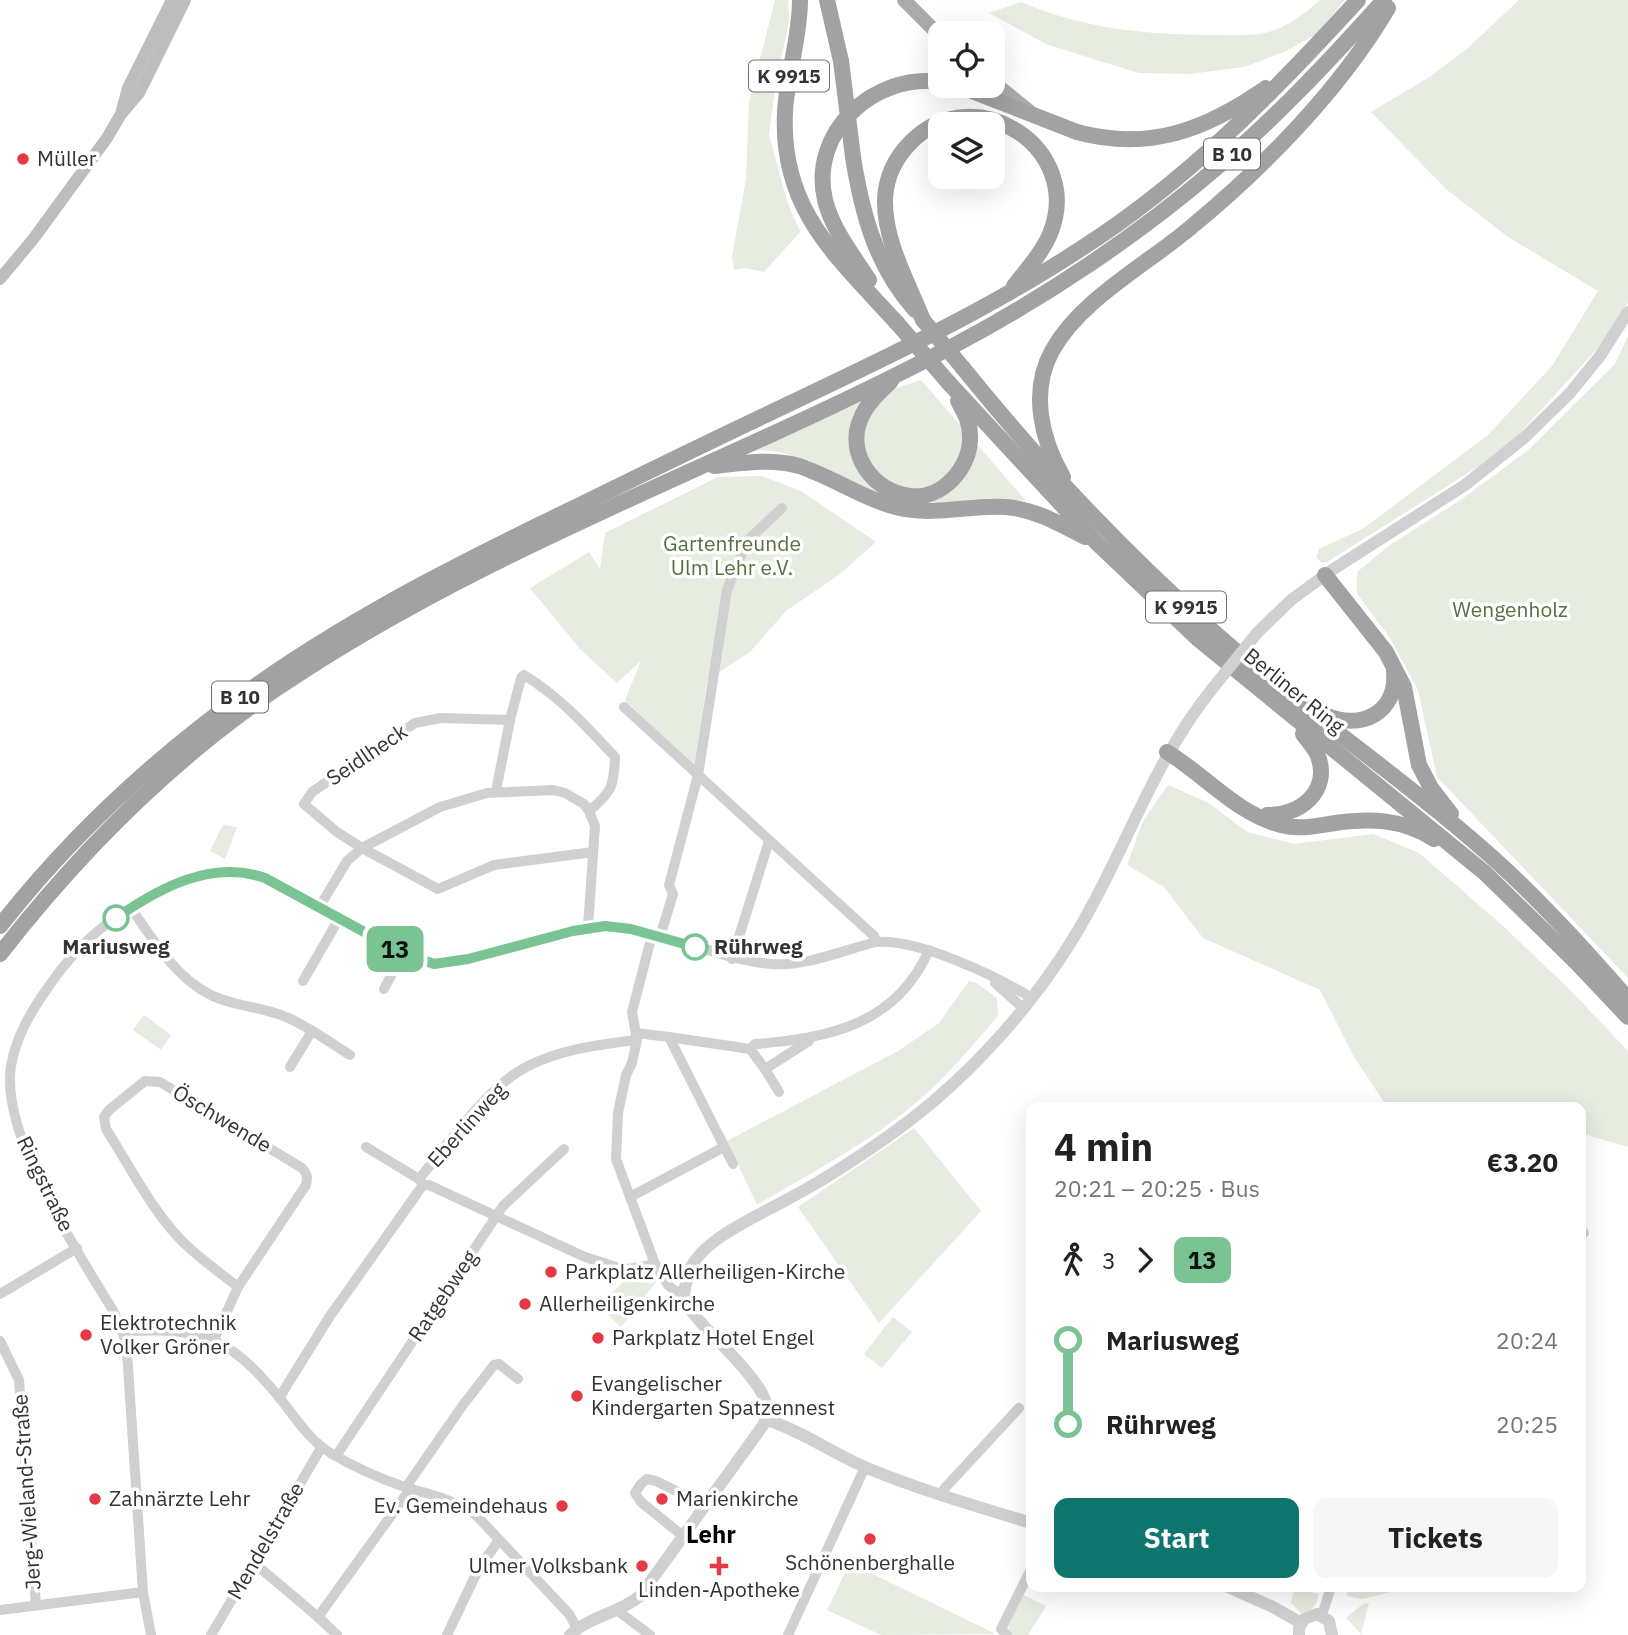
<!DOCTYPE html>
<meta charset="utf-8">
<style>
body{margin:0;font-family:"IBM Plex Sans",sans-serif;background:#f6f6f6;color:#222;height:100vh;display:flex;flex-direction:column;font-size:26px;white-space:nowrap}
*{box-sizing:border-box;margin:0}
p{font-size:23px;color:#767676}
.icon{flex:none;width:38px;height:38px;fill:none;stroke:currentColor;stroke-width:2;stroke-linecap:round;stroke-linejoin:round}
.map{position:relative;flex:1;overflow:hidden}
.side{position:absolute;left:1026px;top:1102px;width:560px;height:490px;display:flex;flex-direction:column;background:#fff;border-radius:14px;box-shadow:0 7px 28px #0002}
.side>*{flex:none}
.badge{padding:0 14px;border-radius:10px;font-size:24px;line-height:46px}
.controls{position:absolute;left:928px;top:21px;display:grid;gap:14px}
.controls a{display:grid;place-items:center;width:77px;height:77px;border-radius:14px;background:#fff;box-shadow:0 7px 28px #0002;font-size:35px}
.map>.badge{position:absolute;translate:-50% -50%;box-shadow:0 0 0 4px #fff}
.legs{display:flex;align-items:center;gap:10px;height:77px;padding:0 28px;font-size:23px}
.legs p{margin-inline-start:auto}
.summary{display:flex;align-items:center;justify-content:space-between;height:119px;padding:0 28px}
h1{font-size:38px;font-weight:700;line-height:52px}
.button{display:flex;gap:14px;margin-top:auto;padding:14px 28px}
.button a{flex:1;height:80px;border-radius:14px;background:#0f766e;color:#fff;font-size:28px;font-weight:700;line-height:80px;text-align:center}
.button a+a{background:#f6f6f6;color:#222}
ul{padding:0 28px;list-style:none}
li{display:flex;align-items:center;gap:24px;height:84px;font-size:26px}
li i{display:grid;place-items:center;width:10px;height:100%;margin:0 9px;background:currentColor}
li i::after{content:'';width:18px;height:18px;margin:-9px;border:5px solid;border-radius:50%;background:#fff}
li p{margin-inline-start:auto}
li:first-child i{background:linear-gradient(#0000 50%,currentColor 0)}
li:last-child i{background:linear-gradient(currentColor 50%,#0000 0)}
.map>svg:first-child{display:block}
.green{fill:#e6ecdf}
.lines{fill:none;stroke-linecap:round;stroke-linejoin:round}
.minor{stroke:#d0d0d0;stroke-width:10}
.tertiary{stroke:#d0d0d0;stroke-width:12}
.secondary{stroke:#bdbdbd;stroke-width:12}
.primary{stroke:#ababab;stroke-width:14}
.trunk{stroke:#a2a2a2;stroke-width:16}
.tertiary-bridge{stroke:#d0d0d0;stroke-width:12}
.trunk-bridge{stroke:#a2a2a2;stroke-width:16}
.line-1-casing{stroke:#fff;stroke-width:16}
.line-1{stroke:#7ac493;stroke-width:10}
.poi-dot{fill:#e63946;stroke:#fff;stroke-width:2.5}
.stop-1-dot{fill:#fff;stroke:#7ac493;stroke-width:3.5}
.labels{text-anchor:middle;stroke-width:7;stroke-linejoin:round;paint-order:stroke}
.shield{fill:#fff;stroke:#707070;stroke-width:2}
.shield-label{font-size:19px;font-weight:bold;fill:#333}
.poi-label{font-size:21px;fill:#333;stroke:#fff;text-anchor:start}
.park-label{font-size:21px;fill:#56703f;stroke:#fff}
.street-label{font-size:21px;fill:#333;stroke:#fff}
.stop-label{font-size:21px;font-weight:bold;fill:#333;stroke:#fff}
.quarter-label{font-size:24px;font-weight:bold;fill:#000;stroke:#fff}
</style>
<div class="map">
<svg width="1628" height="1635" viewBox="0 0 1628 1635">
<rect width="100%" height="100%" fill="#fff"/>
<g class="green">
<path d="M775,0H788L789,22L776,81L769,135L787,201L800,232L764,272L745,268L734,270L732,257L746,179L749,102Z"/>
<path d="M1320,0H1345L1317,34L1284,52L1244,67L1190,74L1139,73L1093,59L1046,44L989,13L1021,2C1083,29 1149,35 1216,35C1236,35 1256,37 1275,30C1291,24 1308,11 1320,0Z"/>
<path d="M1519,0H1628V302L1621,315L1596,350L1519,434L1479,466L1327,562L1322,563L1316,558L1319,549L1364,528L1488,435L1552,366L1598,291L1508,237L1446,189L1371,112L1428,78L1468,48Z"/>
<path d="M1628,336V978L1437,777L1418,690L1390,638L1357,594V572L1387,547L1462,499L1528,450L1615,364Z"/>
<path d="M921,380L1026,501L1004,500L916,505L868,490L781,452L757,450L859,400Z"/>
<path d="M762,476L801,491L876,542L840,574L786,611L750,652L707,680L695,767L625,700L641,661L617,683L581,650L530,588L589,552L600,569L605,533L718,477Z"/>
<path d="M1168,785L1209,803L1247,832L1294,844L1373,834L1419,853L1502,925L1570,990L1628,1051V1147L1580,1133V1108H1388L1354,1057L1320,990L1203,938L1164,887L1127,865L1143,821Z"/>
<path d="M223,825L237,827L225,859L210,851Z"/>
<path d="M969,981L975,982L997,998L998,1016C970,1048 944,1080 912,1106C865,1145 809,1174 757,1205L727,1141L898,1051L939,1023Z"/>
<path d="M144,1015L171,1035L161,1050L133,1030Z"/>
<path d="M914,1128L981,1211L879,1323L798,1207Z"/>
<path d="M634,1272L657,1281L621,1327L598,1305Z"/>
<path d="M893,1317L912,1332L882,1368L864,1354Z"/>
<path d="M850,1563L996,1634L881,1635L827,1610Z"/>
<path d="M1348,1587H1411L1363,1599L1347,1596Z"/>
<path d="M1299,1589L1319,1594C1317,1605 1312,1612 1301,1613L1291,1603L1293,1593Z"/>
<path d="M1022,1594L1046,1606L1028,1635H1011L1008,1626Z"/>
<path d="M1369,1603L1361,1634L1346,1618L1363,1604Z"/>
</g>
<g class="lines">
<g class="minor">
<path d="M624,707L874,936L876,942"/>
<path d="M496,791L510,720"/>
<path d="M589,811C612,792 614,786 615,757C587,727 559,696 524,675L521,678L510,720L441,718L415,723L312,792L304,804L337,832L362,848L438,889L494,865L593,852"/>
<path d="M320,906L347,861L362,848L440,807L487,793L553,790L565,793L584,804L589,811L595,826L588,927"/>
<path d="M131,908C152,938 175,977 209,994C233,1007 261,1006 286,1017C308,1026 329,1042 350,1055"/>
<path d="M652,935L632,1012L637,1040L632,1063L626,1075L618,1113L616,1159L655,1264L668,1285L674,1290L684,1294"/>
<path d="M660,937L673,894L669,885L698,775L727,590L747,541L782,508"/>
<path d="M732,959L769,841"/>
<path d="M303,981L340,917"/>
<path d="M995,983L1022,1007"/>
<path d="M384,989L403,953"/>
<path d="M636,1033L669,1037L733,1164"/>
<path d="M669,1037L750,1049L755,1044C829,1038 896,1025 929,950"/>
<path d="M750,1049L765,1069L809,1041"/>
<path d="M290,1067L312,1031"/>
<path d="M765,1069L779,1092"/>
<path d="M366,1147L419,1179L423,1185H429L585,1257L616,1267L629,1269L655,1264"/>
<path d="M419,1179C447,1145 474,1106 509,1078C544,1051 595,1045 637,1040"/>
<path d="M630,1197L724,1147"/>
<path d="M1580,1229L1584,1233"/>
<path d="M0,1294L77,1248"/>
<path d="M123,1332C206,1325 235,1341 286,1406C300,1425 314,1444 334,1455C356,1468 379,1478 402,1486C430,1495 451,1498 476,1515L569,1614L577,1628"/>
<path d="M214,1340L238,1287L306,1185C308,1177 307,1173 302,1168L160,1082L145,1081L109,1110L104,1117L106,1129C129,1165 150,1207 179,1238C197,1257 218,1271 238,1287"/>
<path d="M0,1341L19,1380L36,1605"/>
<path d="M279,1398L330,1316L423,1185"/>
<path d="M336,1456L503,1206L564,1149"/>
<path d="M406,1487L463,1405L494,1365L499,1364L518,1379"/>
<path d="M943,1496L944,1489L1019,1408"/>
<path d="M683,1536L641,1502L635,1493L641,1484L647,1479L656,1481L706,1506"/>
<path d="M253,1562L318,1617"/>
<path d="M0,1610L143,1592"/>
<path d="M618,1611L650,1635"/>
<path d="M1322,1615L1331,1587"/>
<path d="M151,1635L143,1592L127,1352L123,1332L114,1312C78,1253 0,1135 11,1066C16,1037 30,1013 47,989C65,962 89,936 116,917C154,891 202,864 249,873C273,878 295,893 316,904C348,923 380,942 413,959L434,964L468,959L588,927C651,922 709,958 771,964C805,967 843,950 876,942C919,939 994,975 1030,997"/>
<path d="M211,1635L321,1448"/>
<path d="M337,1635L318,1617L411,1488"/>
<path d="M447,1635L479,1568L499,1540"/>
<path d="M788,1635L865,1467"/>
<path d="M1007,1635L1001,1629L1031,1569"/>
</g>
<g class="tertiary">
<path d="M1257,633L1291,600L1332,570L1465,485L1525,437L1570,393L1600,356L1628,312"/>
<path d="M765,1419C802,1431 832,1453 867,1468C920,1490 976,1506 1031,1523"/>
<path d="M1228,1587L1273,1607L1301,1623"/>
<path d="M570,1635C590,1616 618,1614 640,1596L764,1424C766,1417 767,1410 766,1403C761,1382 719,1342 703,1325C697,1317 688,1310 685,1300C683,1290 687,1278 690,1269C704,1238 760,1215 788,1199C813,1186 837,1171 861,1155C893,1134 924,1111 953,1084C1010,1031 1061,966 1097,896C1135,824 1160,754 1212,689"/>
<path d="M1299,1635V1628L1304,1619L1317,1614L1329,1621L1332,1635"/>
</g>
<g class="secondary">
<path d="M122,110L128,88L172,0"/>
<path d="M0,279L34,238L107,138L121,114L139,93L185,0"/>
</g>
<g class="primary">
<path d="M904,0L940,36"/>
<path d="M992,81L1029,111"/>
</g>
<g class="trunk">
<path d="M800,0C800,38 787,74 785,112C780,210 837,257 897,323"/>
<path d="M827,0L841,61"/>
<path d="M959,86L1077,132C1150,152 1207,129 1266,88"/>
<path d="M853,157C862,214 876,266 915,310"/>
<path d="M869,280C853,255 832,229 825,200C809,132 874,73 940,82"/>
<path d="M923,320C908,282 884,241 885,199C886,177 896,157 911,142C976,77 1085,149 1050,234C1042,253 1027,269 1014,286"/>
<path d="M963,368C1037,460 1118,546 1206,625C1297,707 1401,776 1493,858C1541,901 1585,950 1628,999"/>
<path d="M891,381C880,392 867,403 861,418C845,453 873,492 910,496C942,500 972,467 970,435C970,422 964,412 958,401"/>
<path d="M948,382L1097,543L1197,638L1485,873L1576,962L1628,1017"/>
<path d="M714,466C742,463 772,458 799,466C835,478 866,501 904,509C937,515 972,505 1005,507C1035,509 1060,524 1085,537"/>
<path d="M1063,477C1041,439 1030,391 1052,351C1080,300 1146,265 1190,228C1262,169 1340,90 1388,8"/>
<path d="M1325,575L1386,652L1404,687L1419,765L1431,788L1451,814"/>
<path d="M1325,715C1361,731 1398,713 1394,670"/>
<path d="M1167,752C1205,775 1237,814 1281,825C1299,830 1317,826 1335,823C1370,818 1403,819 1434,839"/>
<path d="M1267,815C1299,816 1331,792 1318,756C1315,748 1308,741 1303,734"/>
<path d="M0,926C73,833 164,750 261,682C359,614 467,559 574,508C639,476 704,444 770,413C875,363 981,314 1079,250C1186,182 1273,93 1358,0"/>
<path d="M0,954C78,854 170,761 276,689C486,546 730,464 953,346C1044,298 1137,236 1215,169C1276,118 1331,59 1384,0"/>
</g>
<path class="tertiary-bridge" d="M1212,689L1257,633"/>
<g class="trunk-bridge">
<path d="M841,61L853,157"/>
<path d="M923,320L963,368"/>
<path d="M897,323L948,382"/>
</g>
</g>
<g class="lines">
<defs>
<path id="line-1" d="M116,918C159,888 212,859 265,878L403,953L434,964L468,959L573,931L605,926L631,929L695,947"/>
</defs>
<use href="#line-1" class="line-1-casing"/>
<use href="#line-1" class="line-1"/>
</g>
<g class="poi-dot">
<circle cx="23" cy="159" r="7"/>
<circle cx="551" cy="1272" r="7"/>
<circle cx="525" cy="1304" r="7"/>
<circle cx="86" cy="1335" r="7"/>
<circle cx="598" cy="1338" r="7"/>
<circle cx="577" cy="1396" r="7"/>
<circle cx="95" cy="1499" r="7"/>
<circle cx="662" cy="1499" r="7"/>
<circle cx="562" cy="1506" r="7"/>
<circle cx="870" cy="1539" r="7"/>
<circle cx="642" cy="1566" r="7"/>
<path d="M715.5 1555.5h7v7h7v7h-7v7h-7v-7h-7v-7h7z"/>
</g>
<g class="stop-1-dot">
<circle cx="116" cy="918" r="12"/>
<circle cx="695" cy="947" r="12"/>
</g>
<g class="labels">
<g class="shield">
<rect x="749" y="60.5" width="80" height="31" rx="5"/>
<rect x="1204" y="138.5" width="56" height="31" rx="5"/>
<rect x="1146" y="591.5" width="80" height="31" rx="5"/>
<rect x="212" y="681.5" width="56" height="31" rx="5"/>
</g>
<g class="shield-label">
<text x="789" y="83">K 9915</text>
<text x="1232" y="161">B 10</text>
<text x="1186" y="614">K 9915</text>
<text x="240" y="704">B 10</text>
</g>
<g class="poi-label">
<text x="37" y="166">Müller</text>
<text x="565" y="1279">Parkplatz Allerheiligen-Kirche</text>
<text x="539" y="1311">Allerheiligenkirche</text>
<text x="100" y="1330">Elektrotechnik<tspan x="100" dy="24">Volker Gröner</tspan></text>
<text x="612" y="1345">Parkplatz Hotel Engel</text>
<text x="591" y="1391">Evangelischer<tspan x="591" dy="24">Kindergarten Spatzennest</tspan></text>
<text x="109" y="1506">Zahnärzte Lehr</text>
<text x="676" y="1506">Marienkirche</text>
<text x="548" y="1513" text-anchor="end">Ev. Gemeindehaus</text>
<text x="870" y="1570" text-anchor="middle">Schönenberghalle</text>
<text x="628" y="1573" text-anchor="end">Ulmer Volksbank</text>
<text x="719" y="1597" text-anchor="middle">Linden-Apotheke</text>
</g>
<g class="park-label">
<text x="732" y="551">Gartenfreunde<tspan x="732" dy="24">Ulm Lehr e.V.</tspan></text>
<text x="1510" y="617">Wengenholz</text>
</g>
<g class="street-label">
<text transform="translate(1294 691) rotate(39)" y="7">Berliner Ring</text>
<text transform="translate(367 755) rotate(-34)" y="7">Seidlheck</text>
<text transform="translate(222 1119) rotate(31)" y="7">Öschwende</text>
<text transform="translate(467 1125) rotate(-48)" y="7">Eberlinweg</text>
<text transform="translate(45 1184) rotate(64)" y="7">Ringstraße</text>
<text transform="translate(443 1296) rotate(-56)" y="7">Ratgebweg</text>
<text transform="translate(27 1492) rotate(-94)" y="7">Jerg-Wieland-Straße</text>
<text transform="translate(266 1541) rotate(-60)" y="7">Mendelstraße</text>
</g>
<g class="stop-label">
<text x="116" y="954">Mariusweg</text>
<text x="714" y="954" text-anchor="start">Rührweg</text>
</g>
<g class="quarter-label">
<text x="711" y="1543">Lehr</text>
</g>
</g>
</svg>
<div class="controls">
<a><svg class="icon" aria-label="locate" viewBox="0 0 24 24"><circle cx="12" cy="12" r="6"/><path d="M12 2v4M12 18v4M2 12h4M18 12h4"/></svg></a>
<a><svg class="icon" aria-label="layers" viewBox="0 0 24 24"><path d="M12 4l9 5-9 5-9-5zM3 14l9 5 9-5"/></svg></a>
</div>
<b class="badge" style="left:395px;top:949px;background:#7ac493;color:#111">13</b>
<section class="side">
<div class="summary"><div><h1>4 min</h1><p>20:21 – 20:25 · Bus</p></div><b>€3.20</b></div>
<div class="legs"><svg class="icon" aria-label="walk" viewBox="0 0 24 24"><circle cx="13" cy="4" r="2"/><path d="M13 8l-2 6 4 7M11 14l-3 7M7 12l3-4h3l4 4"/></svg>3<svg class="icon" aria-label="forward" viewBox="0 0 24 24"><path d="M9 5l7 7-7 7"/></svg><b class="badge" style="background:#7ac493;color:#111">13</b></div>
<ul>
<li><i style="color:#7ac493"></i><b>Mariusweg</b><p>20:24</p></li>
<li><i style="color:#7ac493"></i><b>Rührweg</b><p>20:25</p></li>
</ul>
<div class="button"><a>Start</a><a>Tickets</a></div>
</section>
</div>
